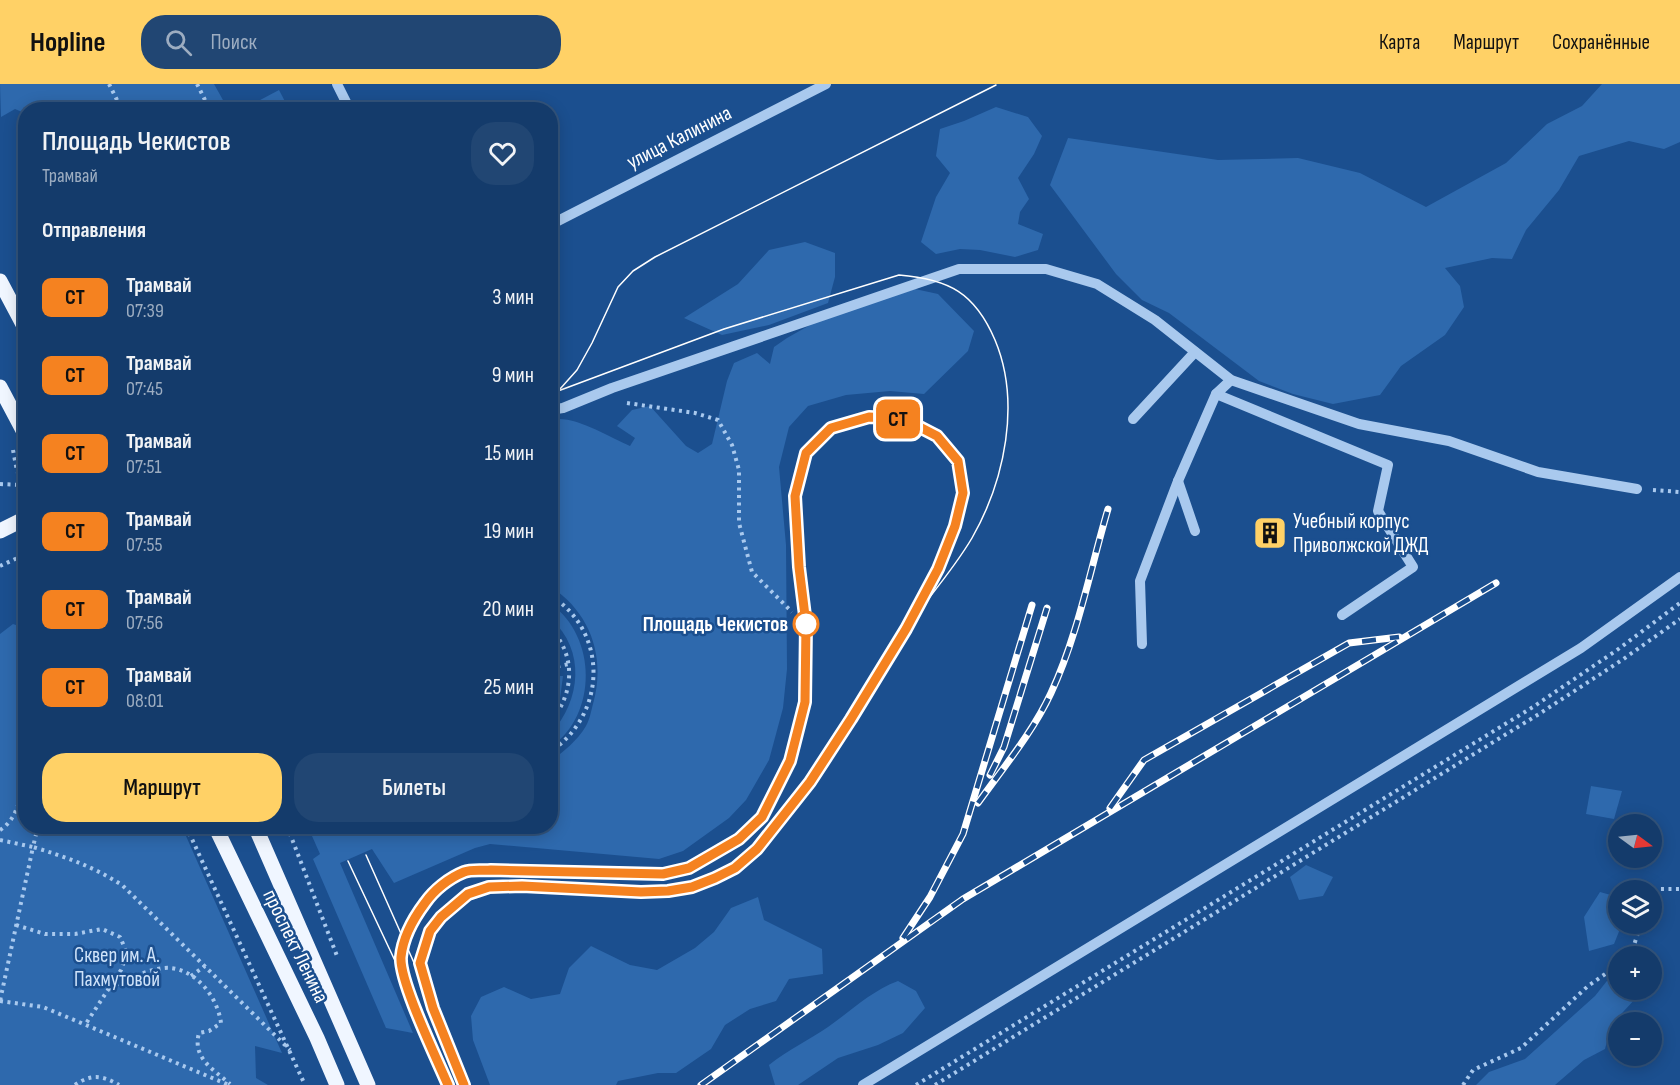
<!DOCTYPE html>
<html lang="ru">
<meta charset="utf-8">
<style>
body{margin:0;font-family:"Sofia Sans Condensed",sans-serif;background:#214673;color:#f1f3f6;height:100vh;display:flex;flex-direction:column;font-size:22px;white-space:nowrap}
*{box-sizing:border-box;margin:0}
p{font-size:20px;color:#9dadc1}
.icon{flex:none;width:33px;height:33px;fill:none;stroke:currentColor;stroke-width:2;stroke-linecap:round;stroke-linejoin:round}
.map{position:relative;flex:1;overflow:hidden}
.sheet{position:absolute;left:18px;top:18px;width:540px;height:732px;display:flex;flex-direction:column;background:#143b6b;border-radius:24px;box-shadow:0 3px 15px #0003,0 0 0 2px #33557e}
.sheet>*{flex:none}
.badge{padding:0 12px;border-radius:9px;font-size:21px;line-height:39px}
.needle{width:39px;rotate:105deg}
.fabs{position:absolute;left:1608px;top:730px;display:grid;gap:12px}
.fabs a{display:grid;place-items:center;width:54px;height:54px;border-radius:50%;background:#143b6b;box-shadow:0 3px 15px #0003,0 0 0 2px #33557e;font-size:30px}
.map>.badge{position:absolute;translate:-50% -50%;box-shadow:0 0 0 3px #fff}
h2{padding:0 24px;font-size:22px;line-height:54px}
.round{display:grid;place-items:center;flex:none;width:63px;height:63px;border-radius:24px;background:#214673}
.overview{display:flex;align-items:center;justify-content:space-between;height:102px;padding:0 24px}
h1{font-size:28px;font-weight:600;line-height:45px}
.action{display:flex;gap:12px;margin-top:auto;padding:12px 24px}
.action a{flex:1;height:69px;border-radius:24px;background:#ffd166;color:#111;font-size:24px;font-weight:600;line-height:69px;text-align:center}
.action a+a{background:#214673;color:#f1f3f6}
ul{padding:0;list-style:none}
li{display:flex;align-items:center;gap:18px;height:78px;padding:0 24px}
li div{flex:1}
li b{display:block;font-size:22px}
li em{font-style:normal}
li .badge{min-width:66px;font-weight:700;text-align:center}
header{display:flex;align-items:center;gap:36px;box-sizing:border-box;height:84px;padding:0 30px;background:#ffd166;color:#111}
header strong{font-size:28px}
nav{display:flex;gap:33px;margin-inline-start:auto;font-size:21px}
.search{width:420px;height:54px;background:#214673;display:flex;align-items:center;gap:15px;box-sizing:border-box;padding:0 21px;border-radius:24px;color:#9dadc1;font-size:22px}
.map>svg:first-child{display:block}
.green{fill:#2e69ad}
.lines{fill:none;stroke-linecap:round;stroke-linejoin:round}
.path{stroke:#a9c9ee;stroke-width:4;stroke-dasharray:3 4.5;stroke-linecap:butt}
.minor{stroke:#a9c9ee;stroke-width:10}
.major{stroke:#f0f6ff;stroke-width:15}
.tram{stroke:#fff;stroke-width:1.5}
.rail-casing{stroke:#fff;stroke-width:7}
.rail{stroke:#1b4f8f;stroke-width:4.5;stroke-dasharray:14;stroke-linecap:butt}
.line-casing{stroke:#fff;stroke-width:14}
.line{stroke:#f58220;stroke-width:9}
.stop-dot{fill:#fff;stroke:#f58220;stroke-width:3}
.labels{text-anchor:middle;stroke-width:5;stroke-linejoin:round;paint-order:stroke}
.street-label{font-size:21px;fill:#fff;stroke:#1b4f8f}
.poi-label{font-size:21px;fill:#fff;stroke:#1b4f8f;text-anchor:start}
.stop-label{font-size:21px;font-weight:bold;fill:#fff;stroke:#1b4f8f;text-anchor:end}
.park-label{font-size:21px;fill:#cfe3fa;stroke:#1b4f8f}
</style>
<header>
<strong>Hopline</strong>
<div class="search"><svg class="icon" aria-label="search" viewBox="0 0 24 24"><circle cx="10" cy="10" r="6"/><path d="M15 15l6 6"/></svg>Поиск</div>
<nav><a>Карта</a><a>Маршрут</a><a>Сохранённые</a></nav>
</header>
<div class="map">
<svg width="1680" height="1001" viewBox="0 0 1680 1001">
<rect width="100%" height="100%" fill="#1b4f8f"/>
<g class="green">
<path d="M0,0H214L228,25L26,26L25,32L22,28L15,25L1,33Z"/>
<path d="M1602,0H1680V58L1664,65L1629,57L1579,72L1559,106L1526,146L1512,175L1492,174L1445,184L1460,202L1464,223L1445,251L1401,282L1380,311L1333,320L1293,310L1259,297L1169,229L1142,216L1116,190L1050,101L1068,54L1218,76L1298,74L1360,89L1426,123L1506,79L1547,40L1582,22Z"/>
<path d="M279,6L289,25H243Z"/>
<path d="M996,23L1028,33L1042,52L1034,70L1018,94L1029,115L1020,128L1018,140L1043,150L1038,166L1015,173L980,166L960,165L936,170L921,158L936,113L950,89L936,72L940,45L964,37Z"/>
<path d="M805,158L835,169V193L828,219L769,241L722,251L684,234L738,200L769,166Z"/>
<path d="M915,205L938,210L974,247L968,267L924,310L890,307L846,311L808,322L789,343L779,383L786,461L787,585L783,624L769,676L746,716L729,734L683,767L659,775L490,760L475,764L394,799L372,765L340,779L413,949L386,944L313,775L320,770L308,743L550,742L551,677C564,667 577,657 586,642C590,635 591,627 593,620C606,574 591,529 551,503V336C573,330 609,353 630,362L635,354L617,342L632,326L650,322L686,362L698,369L712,360L727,297L734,279L757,269L770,280L774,263L787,254L826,232Z"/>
<path d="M551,520C597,553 598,630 551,663V649C581,617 586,566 551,535Z"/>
<path d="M13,540L25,544L26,742L182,743L282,969L255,962L256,994L268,1001H0V550Z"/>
<path d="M551,592H563L560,615L551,631Z"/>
<path d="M1591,702L1622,707L1614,735L1586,730Z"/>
<path d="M1306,781L1333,793L1323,812L1299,816L1290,793Z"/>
<path d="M1600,808L1618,813V840H1622L1614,860L1589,867L1584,833Z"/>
<path d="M758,813L764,836L822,865L823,890L789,895L776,917L750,925L725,941L711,965L676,989H658L618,997L616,1001H490L473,956L471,932L481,913L504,903L531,915L560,910L569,884L591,862L630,881L657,886L695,864L714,848L731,824Z"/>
<path d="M1614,888L1618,890V906H1639L1636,914L1611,941L1605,965L1584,976L1555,1001H1476L1489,988L1525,975L1595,912Z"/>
<path d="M898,897L916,907L925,924L903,949L878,961L838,974L798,1001H775L769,981C788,966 809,956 828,943C851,927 871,907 898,897Z"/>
</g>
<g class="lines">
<g class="path">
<path d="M109,0L122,26"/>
<path d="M197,0L210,26"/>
<path d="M627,319L695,329L718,336L732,361L739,386V439L752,488L792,528"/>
<path d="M13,366L17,387L26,406"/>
<path d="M17,387L26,383"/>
<path d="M0,400L23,401"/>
<path d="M1653,406L1680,408"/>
<path d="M0,482L26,470"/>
<path d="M550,511C609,548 607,630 550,668"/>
<path d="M550,544C577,571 574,611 550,638"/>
<path d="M550,584L569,580"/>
<path d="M38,742L33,763C66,773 92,782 122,801L290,966"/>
<path d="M186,742L305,1001"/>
<path d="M287,742L337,872"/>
<path d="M0,746C19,734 20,711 26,690"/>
<path d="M290,749L299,742"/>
<path d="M0,756L33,763L0,917"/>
<path d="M1652,816L1659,805H1680"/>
<path d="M16,841L45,850H75L102,845L120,853L127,869L121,886L85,941"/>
<path d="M1630,873L1641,840"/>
<path d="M191,892L205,882"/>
<path d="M109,905C123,896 155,882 171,884C198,887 218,915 221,939L209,947L199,949C192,974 213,985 230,1000"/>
<path d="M0,917L43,923L229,1001"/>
<path d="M75,1001C91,990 102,991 119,1001"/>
<path d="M916,1001L1533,623L1617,566L1680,519"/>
<path d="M935,1001L1539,630L1622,576L1680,535"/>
<path d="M1463,1001L1473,986L1521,964L1588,902L1618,881"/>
</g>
<g class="minor">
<path d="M337,0L350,26"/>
<path d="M550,141L826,0"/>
<path d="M1231,296L1216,310L1388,381L1378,427L1413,483L1342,531"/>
<path d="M550,326L563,324L612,304L959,185H1046L1097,200L1155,236L1231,296L1359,340L1449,357L1538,388L1637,405"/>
<path d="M1133,335L1195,268"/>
<path d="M1178,397L1195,447"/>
<path d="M1142,560L1140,497L1178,397L1216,310"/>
<path d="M863,1001L1581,564L1680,493"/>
</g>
<g class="major">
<path d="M0,197L26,246"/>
<path d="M0,303L26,352"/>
<path d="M0,447L26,434"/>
<path d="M215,742L317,954L337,1001"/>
<path d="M255,742L368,1001"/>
</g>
<g class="tram">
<path d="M560,305L577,286L592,259L618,203L633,187L655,173L996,1"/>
<path d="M550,310L724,245L899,191C949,195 975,209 995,256C1021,318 1005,396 972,454C959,476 944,495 929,514"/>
<path d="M366,771L419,890"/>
<path d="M348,777L405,898L448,1001"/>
<path d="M405,898C404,891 401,882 401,875C401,841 433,800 464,788C471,785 483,787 491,786L663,790L689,784L739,755L762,733L790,677L805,617L806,540L799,483L795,412L806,369L831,344L869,333L904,335L937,352L958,377L963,409L955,442L938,485L906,545L851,635L810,698L757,765L735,784L715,794L692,803L668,807L641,808L522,802L489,803L468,810L441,833L430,847L425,860L420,879L433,924"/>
<path d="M430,918L464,1001"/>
</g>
<defs>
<g id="rail">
<path d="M990,691L1004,663L1047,524"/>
<path d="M978,719C1003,684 1033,648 1051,609C1078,551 1090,486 1108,425"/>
<path d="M1110,724L1144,676L1349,559L1399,553"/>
<path d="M903,854L930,813L963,750L1032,521"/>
<path d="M701,1001L963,815L1496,499"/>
</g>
</defs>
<use href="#rail" class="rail-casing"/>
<use href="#rail" class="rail"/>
</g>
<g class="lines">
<defs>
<path id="line" d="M448,1001C437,975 399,897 401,873C403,852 413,835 425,819C434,806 449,794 464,788C472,785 483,787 491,786L663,790L689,784L739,755L762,733L790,677L805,618L806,540L799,483L795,412L806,369L831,344L869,333L904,335L937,352L958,377L963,409L955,442L938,485L906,545L851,635L810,698L757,765L735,784L715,794L692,803L668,807L641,808L522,802L489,803L468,810L441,833L430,847L420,879L433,924L464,1001"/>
</defs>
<use href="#line" class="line-casing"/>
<use href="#line" class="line"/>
</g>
<defs>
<symbol id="building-square" viewBox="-11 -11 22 22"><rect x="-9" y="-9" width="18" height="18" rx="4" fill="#ffd166" stroke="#1b4f8f"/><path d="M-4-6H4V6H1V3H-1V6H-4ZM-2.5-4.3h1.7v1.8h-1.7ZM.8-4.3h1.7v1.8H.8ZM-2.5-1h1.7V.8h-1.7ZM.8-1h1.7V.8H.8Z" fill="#111"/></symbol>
</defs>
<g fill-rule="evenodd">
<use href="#building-square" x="1251" y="430" width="38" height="38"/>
</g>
<circle class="stop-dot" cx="806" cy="540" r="12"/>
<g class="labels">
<g class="street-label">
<text transform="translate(679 53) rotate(-27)" y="7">улица Калинина</text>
<text transform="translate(296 862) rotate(64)" y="7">проспект Ленина</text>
</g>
<g class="poi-label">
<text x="1293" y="444">Учебный корпус<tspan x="1293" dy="24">Приволжской ДЖД</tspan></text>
</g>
<g class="stop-label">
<text x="788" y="547">Площадь Чекистов</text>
</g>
<g class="park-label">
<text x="117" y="878">Сквер им. А.<tspan x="117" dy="24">Пахмутовой</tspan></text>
</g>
</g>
</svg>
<div class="fabs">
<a><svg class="needle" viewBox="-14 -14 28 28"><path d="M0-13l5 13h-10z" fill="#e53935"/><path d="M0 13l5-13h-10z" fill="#9dadc1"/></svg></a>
<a><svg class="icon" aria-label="layers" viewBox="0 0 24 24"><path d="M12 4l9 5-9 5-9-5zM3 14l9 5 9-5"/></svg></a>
<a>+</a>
<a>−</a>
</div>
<b class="badge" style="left:898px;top:335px;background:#f58220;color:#111">СТ</b>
<section class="sheet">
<div class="overview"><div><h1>Площадь Чекистов</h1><p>Трамвай</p></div><a class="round"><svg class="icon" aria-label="heart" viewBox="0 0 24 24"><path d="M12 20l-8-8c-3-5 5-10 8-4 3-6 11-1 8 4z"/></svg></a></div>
<h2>Отправления</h2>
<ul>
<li><span class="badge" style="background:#f58220;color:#111">СТ</span><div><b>Трамвай</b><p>07:39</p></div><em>3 мин</em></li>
<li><span class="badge" style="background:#f58220;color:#111">СТ</span><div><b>Трамвай</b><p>07:45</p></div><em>9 мин</em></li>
<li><span class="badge" style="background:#f58220;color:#111">СТ</span><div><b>Трамвай</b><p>07:51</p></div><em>15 мин</em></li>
<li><span class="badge" style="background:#f58220;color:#111">СТ</span><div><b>Трамвай</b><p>07:55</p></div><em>19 мин</em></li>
<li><span class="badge" style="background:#f58220;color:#111">СТ</span><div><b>Трамвай</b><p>07:56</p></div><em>20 мин</em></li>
<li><span class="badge" style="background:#f58220;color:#111">СТ</span><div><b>Трамвай</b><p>08:01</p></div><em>25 мин</em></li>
</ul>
<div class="action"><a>Маршрут</a><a>Билеты</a></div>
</section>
</div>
